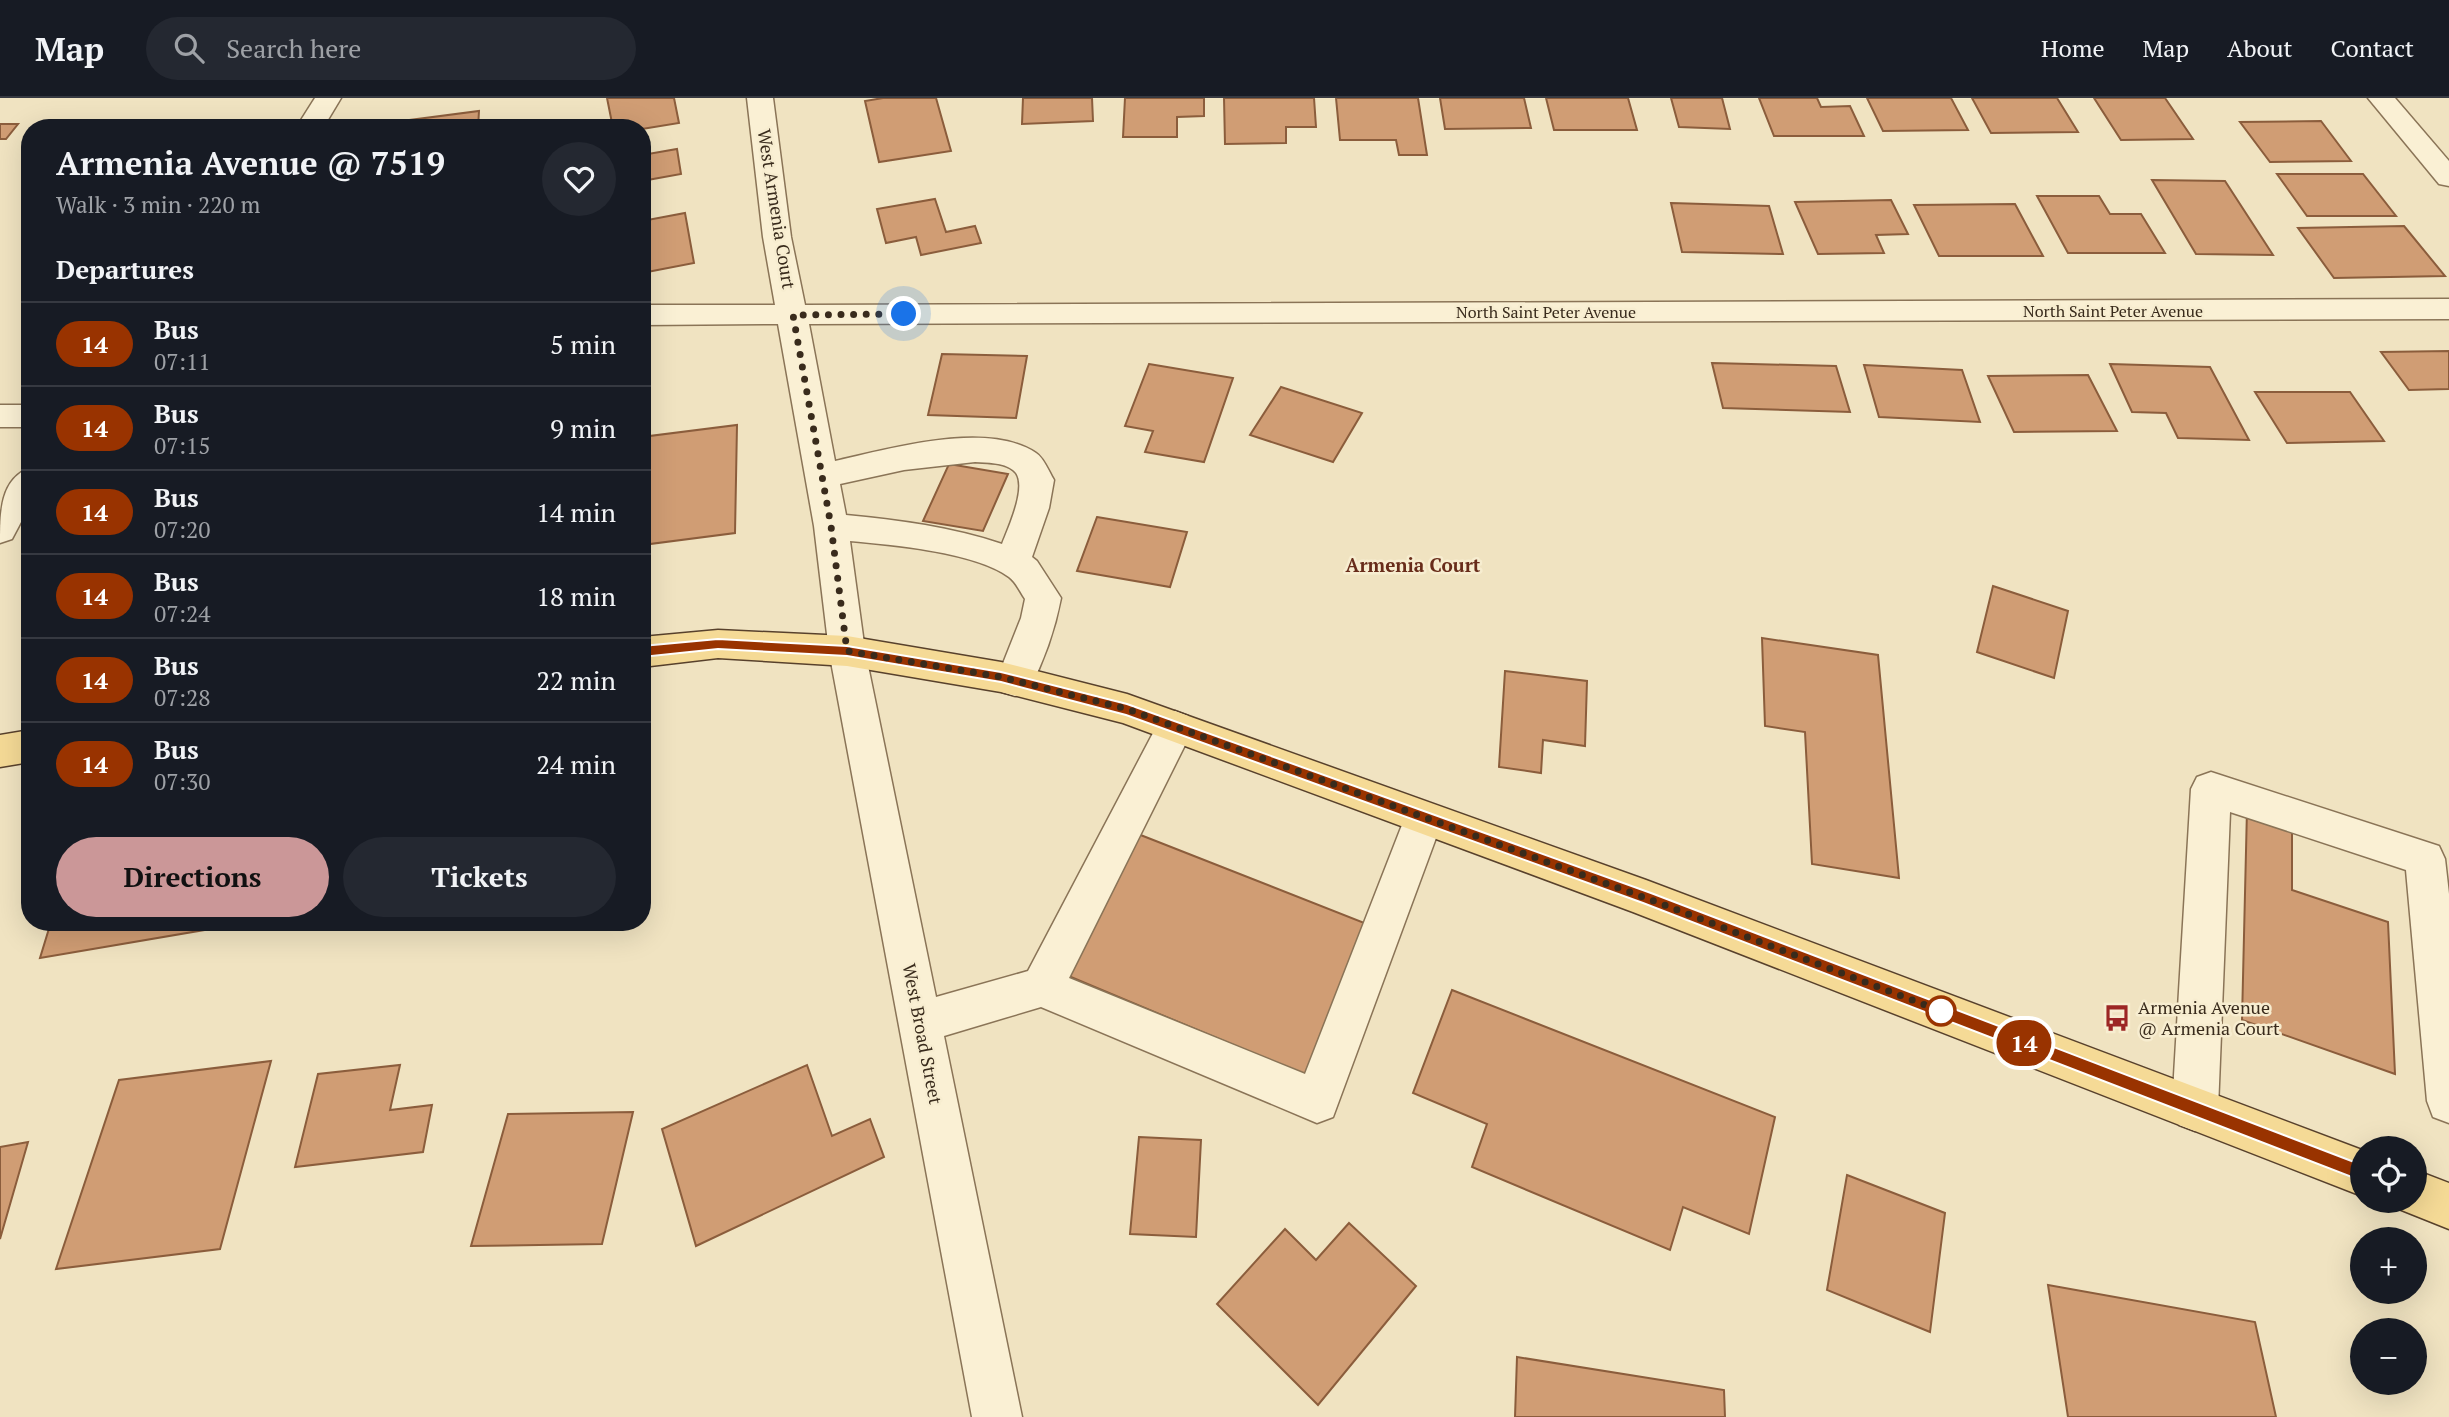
<!DOCTYPE html>
<meta charset="utf-8">
<style>
body{margin:0;font-family:"PT Serif",serif;background:#242831;color:#f1f3f6;height:100vh;display:flex;flex-direction:column;font-size:26px;white-space:nowrap}
*{box-sizing:border-box;margin:0}
p{font-size:23px;color:#9ea1a6}
.icon{flex:none;width:38px;height:38px;fill:none;stroke:currentColor;stroke-width:2;stroke-linecap:round;stroke-linejoin:round}
.map{position:relative;flex:1;overflow:hidden}
.details{position:absolute;left:21px;top:21px;width:630px;height:812px;display:flex;flex-direction:column;background:#171b24;border-radius:28px;box-shadow:0 7px 28px #0002}
.details>*{flex:none}
.badge{padding:0 14px;border-radius:23px;font-size:24px;line-height:46px}
.tools{position:absolute;left:2350px;top:1038px;display:grid;gap:14px}
.tools a{display:grid;place-items:center;width:77px;height:77px;border-radius:50%;background:#171b24;box-shadow:0 7px 28px #0002;font-size:35px}
.you{position:absolute;width:35px;height:35px;margin:-18px;border:5px solid #fff;border-radius:50%;background:#1a73e8;box-shadow:0 0 0 10px #1a73e833}
.map>.badge{position:absolute;translate:-50% -50%;box-shadow:0 0 0 4px #fff}
h2{padding:0 35px;font-size:26px;line-height:63px}
.round{display:grid;place-items:center;flex:none;width:74px;height:74px;border-radius:37px;background:#242831}
.summary{display:flex;align-items:center;justify-content:space-between;height:119px;padding:0 35px}
h1{font-size:33px;font-weight:700;line-height:52px}
.button{display:flex;gap:14px;margin-top:auto;padding:14px 35px}
.button a{flex:1;height:80px;border-radius:42px;background:#cb9798;color:#111;font-size:28px;font-weight:700;line-height:80px;text-align:center}
.button a+a{background:#242831;color:#f1f3f6}
ul{padding:0;list-style:none}
li{display:flex;align-items:center;gap:21px;height:84px;padding:0 35px;border-top:2px solid #363941}
li div{flex:1}
li b{display:block;font-size:26px}
li em{font-style:normal}
li .badge{min-width:77px;font-weight:700;text-align:center}
header{display:flex;align-items:center;gap:42px;box-sizing:border-box;height:98px;padding:0 35px;background:#171b24;border-bottom:2px solid #363941}
header strong{font-size:33px}
nav{display:flex;gap:38px;margin-inline-start:auto;font-size:24px}
.search{width:490px;height:63px;background:#242831;display:flex;align-items:center;gap:18px;box-sizing:border-box;padding:0 24px;border-radius:38px;color:#9ea1a6;font-size:26px}
.map>svg:first-child{display:block}
.building{fill:#d09d74;stroke:#8b5d3c;stroke-width:2}
.lines{fill:none;stroke-linecap:round;stroke-linejoin:round}
.minor-casing{stroke:#8a7457;stroke-width:3}
.major-casing{stroke:#58412c;stroke-width:3}
.minor{fill:#faf0d4;fill-rule:evenodd}
.major{fill:#f5da96;fill-rule:evenodd}
.line{fill:#930;stroke:#fff;stroke-width:2}
.walk{stroke:#392b1c;stroke-width:7;stroke-dasharray:0 12.6}
.stop-dot{fill:#fff;stroke:#930;stroke-width:3.5}
.labels{text-anchor:middle;stroke-width:5;stroke-linejoin:round;paint-order:stroke}
.far-street-label{font-size:16px;fill:#392b1c;stroke:#f7edd0}
.street-label{font-size:18px;fill:#392b1c;stroke:#f7edd0}
.poi-label{font-size:18px;fill:#392b1c;stroke:#f7edd0;text-anchor:start}
.neighbourhood-label{font-size:19px;font-weight:bold;fill:#682c1a;stroke:#f7edd0}
</style>
<header>
<strong>Map</strong>
<div class="search"><svg class="icon" aria-label="search" viewBox="0 0 24 24"><circle cx="10" cy="10" r="6"/><path d="M15 15l6 6"/></svg>Search here</div>
<nav><a>Home</a><a>Map</a><a>About</a><a>Contact</a></nav>
</header>
<div class="map">
<svg width="2449" height="1319" viewBox="0 0 2449 1319">
<rect width="100%" height="100%" fill="#f0e3c1"/>
<g class="building">
<path d="M607,0H674L679,25L642,31L613,30Z"/>
<path d="M883,0H936L951,53L879,64L865,3Z"/>
<path d="M1023,0H1092L1093,23L1022,26Z"/>
<path d="M1125,0H1204V18L1177,19V39H1123Z"/>
<path d="M1224,0H1314L1316,29H1286V45L1225,46Z"/>
<path d="M1336,0H1418L1427,57H1399L1396,42H1340Z"/>
<path d="M1440,0H1524L1531,30L1445,31Z"/>
<path d="M1546,0H1628L1637,32H1554Z"/>
<path d="M1671,0H1722L1730,31L1679,29Z"/>
<path d="M1759,0H1817L1821,9L1850,8L1864,38H1774Z"/>
<path d="M1867,0H1951L1968,32L1883,33Z"/>
<path d="M1972,0H2057L2078,34L1991,35Z"/>
<path d="M2094,0H2165L2193,41L2121,42Z"/>
<path d="M479,13L478,30H386L387,25Z"/>
<path d="M2321,23L2351,63L2270,64L2240,24Z"/>
<path d="M0,26H18L6,41H0Z"/>
<path d="M233,26L231,30H154L156,27Z"/>
<path d="M677,51L681,76L642,83V57Z"/>
<path d="M2277,76H2363L2396,118H2307Z"/>
<path d="M2152,82L2225,83L2273,157L2196,156Z"/>
<path d="M2037,98H2099L2110,116H2141L2165,155H2068Z"/>
<path d="M935,101L946,134L975,128L981,145L921,157L916,139L886,145L877,111Z"/>
<path d="M1891,102L1908,136L1876,137L1884,155L1818,156L1795,104Z"/>
<path d="M1671,105L1769,108L1783,156L1682,154Z"/>
<path d="M2015,106L2043,158H1939L1914,107Z"/>
<path d="M685,115L694,165L642,175V123Z"/>
<path d="M2404,128L2445,178L2334,180L2298,130Z"/>
<path d="M2449,253V291L2409,292L2381,254Z"/>
<path d="M942,256L1027,258L1016,320L928,317Z"/>
<path d="M1712,265L1836,268L1850,314L1723,310Z"/>
<path d="M1149,266L1233,280L1204,364L1145,354L1153,333L1125,328Z"/>
<path d="M2110,266L2210,269L2249,342L2178,340L2166,315L2132,314Z"/>
<path d="M1864,267L1962,272L1980,324L1879,319Z"/>
<path d="M2088,277L2117,333L2014,334L1988,278Z"/>
<path d="M1281,289L1362,315L1333,364L1250,337Z"/>
<path d="M2255,294H2350L2384,343L2287,345Z"/>
<path d="M737,327L735,435L642,447V339Z"/>
<path d="M949,366L1008,376L983,433L923,423Z"/>
<path d="M1097,419L1187,434L1170,489L1077,473Z"/>
<path d="M1993,488L2068,513L2054,580L1977,554Z"/>
<path d="M1762,540L1878,557L1899,780L1812,766L1805,634L1765,628Z"/>
<path d="M1505,573L1587,583L1585,648L1543,642L1541,675L1499,669Z"/>
<path d="M2247,711L2292,726V792L2388,824L2395,976L2242,922Z"/>
<path d="M1138,736L1372,828L1305,977L1059,874Z"/>
<path d="M51,824H212L210,831L40,860Z"/>
<path d="M1452,892L1775,1019L1749,1136L1683,1109L1670,1152L1472,1069L1487,1026L1413,995Z"/>
<path d="M271,963L220,1151L56,1171L119,982Z"/>
<path d="M400,967L390,1012L432,1007L423,1054L295,1069L318,976Z"/>
<path d="M807,967L832,1038L870,1021L884,1059L696,1148L662,1031Z"/>
<path d="M633,1014L602,1146L471,1148L508,1016Z"/>
<path d="M1139,1039L1201,1042L1196,1139L1130,1136Z"/>
<path d="M28,1044L0,1141V1049Z"/>
<path d="M1847,1077L1945,1115L1930,1234L1827,1192Z"/>
<path d="M1349,1125L1416,1188L1318,1307L1217,1206L1285,1131L1316,1162Z"/>
<path d="M2048,1187L2255,1224L2276,1319H2068Z"/>
<path d="M1517,1259L1724,1292L1725,1319H1515Z"/>
</g>
<g class="lines">
<defs>
<g id="minor">
<path d="M315,0H341L323,30H296Z"/>
<path d="M747,0H773L791,139L805,207L2449,201V221L809,226L835,363C889,351 987,322 1036,355C1044,360 1049,374 1054,382L1049,410L1032,459L1037,463L1061,500C1055,532 1043,565 1028,594L1015,598L1002,594L996,583L1021,520L1025,501C1020,494 1016,484 1009,479C975,454 893,447 850,443L865,553L936,899L1028,873L1162,618L1175,613L1188,618L1194,629L1069,880L1305,976L1409,709L1423,704L1437,709L1443,721L1333,1019L1317,1025L1041,909L944,938L1022,1319H972L829,553L814,428L778,226L642,227V207H775L763,139ZM975,364C987,365 1003,364 1013,372C1030,384 1008,430 1002,446C952,429 899,422 846,417L840,386L904,372Z"/>
<path d="M2368,0H2395L2449,63V88L2439,86Z"/>
<rect x="0" y="307" width="30" height="22"/>
<path d="M30,370V407L12,441L0,445C0,415 0,381 30,370Z"/>
<path d="M2211,674L2439,748L2445,761L2449,796V1025L2433,1019L2427,1003L2406,772L2230,714L2218,1011L2211,1027L2195,1033L2179,1027L2172,1011L2191,691L2197,679Z"/>
</g>
<g id="major">
<path d="M718,532L847,538L1001,564L1127,596L1646,782L2362,1052V1098L1633,814L1123,625L1001,594L847,568L718,560L642,569V539Z"/>
<path d="M30,632V664L0,669V637Z"/>
<path d="M2415,1072L2449,1085V1131L2399,1111L2395,1102H2415Z"/>
</g>
</defs>
<use href="#minor" class="minor-casing"/>
<use href="#major" class="major-casing"/>
<use href="#minor" class="minor"/>
<use href="#major" class="major"/>
</g>
<path class="line" d="M718,541L847,548L1001,574L1127,606L1651,795L2362,1067L2368,1069L2371,1075L2368,1081L2362,1083L1643,805L1126,617L1001,584L847,558L718,551L642,559L636,554L642,548Z"/>
<g class="lines">
<path class="walk" d="M904,216L793,217L831,428L847,553L1001,579L1127,611L1646,800L1946,915L1941,913"/>
</g>
<defs>
<symbol id="bus-bare" viewBox="-9 -9 18 18"><path d="M-5-6H5V4H4V6H2V4H-2V6H-4V4H-5ZM-3.5-4V0h7V-4ZM-3.5 1.2v1.5H-2V1.2ZM2 1.2v1.5H3.5V1.2Z" fill="#9c2624" stroke="#f7edd0" stroke-width="2.5" paint-order="stroke"/></symbol>
</defs>
<g fill-rule="evenodd">
<use href="#bus-bare" x="2098" y="901" width="38" height="38"/>
</g>
<circle class="stop-dot" cx="1941" cy="913" r="14"/>
<g class="labels">
<g class="far-street-label">
<text x="2113" y="219">North Saint Peter Avenue</text>
<text x="1546" y="220">North Saint Peter Avenue</text>
</g>
<g class="street-label">
<text transform="translate(776 111) rotate(81)" y="6">West Armenia Court</text>
<text transform="translate(922 936) rotate(79)" y="6">West Broad Street</text>
</g>
<g class="poi-label">
<text x="2138" y="916">Armenia Avenue<tspan x="2138" dy="21">@ Armenia Court</tspan></text>
</g>
<g class="neighbourhood-label">
<text x="1413" y="474">Armenia Court</text>
</g>
</g>
</svg>
<div class="tools">
<a><svg class="icon" aria-label="locate" viewBox="0 0 24 24"><circle cx="12" cy="12" r="6"/><path d="M12 2v4M12 18v4M2 12h4M18 12h4"/></svg></a>
<a>+</a>
<a>−</a>
</div>
<div class="you" style="left:904px;top:216px"></div>
<b class="badge" style="left:2024px;top:945px;background:#930;color:#fff">14</b>
<section class="details">
<div class="summary"><div><h1>Armenia Avenue @ 7519</h1><p>Walk · 3 min · 220 m</p></div><a class="round"><svg class="icon" aria-label="heart" viewBox="0 0 24 24"><path d="M12 20l-8-8c-3-5 5-10 8-4 3-6 11-1 8 4z"/></svg></a></div>
<h2>Departures</h2>
<ul>
<li><span class="badge" style="background:#930;color:#fff">14</span><div><b>Bus</b><p>07:11</p></div><em>5 min</em></li>
<li><span class="badge" style="background:#930;color:#fff">14</span><div><b>Bus</b><p>07:15</p></div><em>9 min</em></li>
<li><span class="badge" style="background:#930;color:#fff">14</span><div><b>Bus</b><p>07:20</p></div><em>14 min</em></li>
<li><span class="badge" style="background:#930;color:#fff">14</span><div><b>Bus</b><p>07:24</p></div><em>18 min</em></li>
<li><span class="badge" style="background:#930;color:#fff">14</span><div><b>Bus</b><p>07:28</p></div><em>22 min</em></li>
<li><span class="badge" style="background:#930;color:#fff">14</span><div><b>Bus</b><p>07:30</p></div><em>24 min</em></li>
</ul>
<div class="button"><a>Directions</a><a>Tickets</a></div>
</section>
</div>
